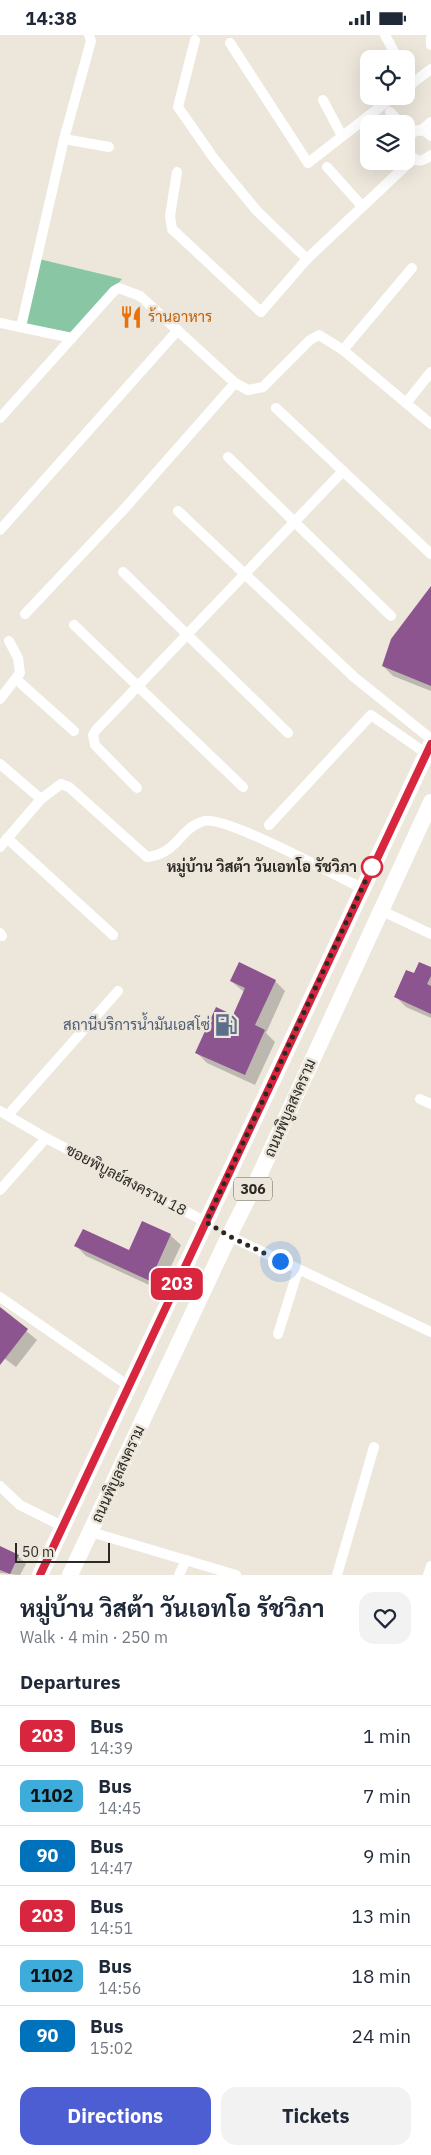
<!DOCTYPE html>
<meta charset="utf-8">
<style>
body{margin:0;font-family:"IBM Plex Sans",Sarabun,sans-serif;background:#f2f2f3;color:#1f2937;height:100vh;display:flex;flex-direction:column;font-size:19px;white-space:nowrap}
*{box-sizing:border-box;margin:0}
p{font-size:16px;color:#747a83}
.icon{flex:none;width:28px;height:28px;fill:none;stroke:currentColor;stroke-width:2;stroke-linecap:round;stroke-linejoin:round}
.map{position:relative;height:1540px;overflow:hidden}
.details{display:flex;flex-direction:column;background:#fff;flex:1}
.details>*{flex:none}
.badge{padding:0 10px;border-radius:8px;font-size:18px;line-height:32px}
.fabs{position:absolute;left:360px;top:15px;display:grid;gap:10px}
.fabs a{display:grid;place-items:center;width:55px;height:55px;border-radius:10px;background:#fff;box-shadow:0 5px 20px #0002;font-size:25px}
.scale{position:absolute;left:15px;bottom:12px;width:95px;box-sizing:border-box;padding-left:5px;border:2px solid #2c2925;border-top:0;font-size:14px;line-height:18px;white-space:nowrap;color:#2c2925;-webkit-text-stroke:4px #ece6db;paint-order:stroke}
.you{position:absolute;width:25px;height:25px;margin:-12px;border:4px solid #fff;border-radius:50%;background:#1a73e8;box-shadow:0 0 0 8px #1a73e833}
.map>.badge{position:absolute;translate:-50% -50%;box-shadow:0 0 0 2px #fff}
h2{padding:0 20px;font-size:19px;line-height:45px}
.round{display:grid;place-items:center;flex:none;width:52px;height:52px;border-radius:15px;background:#f2f2f3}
.overview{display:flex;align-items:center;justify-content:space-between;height:85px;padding:0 20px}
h1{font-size:24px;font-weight:700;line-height:38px}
.button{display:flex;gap:10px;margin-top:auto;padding:10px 20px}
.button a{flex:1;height:58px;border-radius:15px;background:#4d5ed3;color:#fff;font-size:20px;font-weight:700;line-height:58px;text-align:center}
.button a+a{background:#f2f2f3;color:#1f2937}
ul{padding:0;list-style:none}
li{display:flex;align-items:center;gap:15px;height:60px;padding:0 20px;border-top:1px solid #e0e1e3}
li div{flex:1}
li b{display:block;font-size:19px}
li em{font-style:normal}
li .badge{min-width:55px;font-weight:700;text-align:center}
.status{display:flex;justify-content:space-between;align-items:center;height:35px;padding:0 25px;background:#fff;direction:ltr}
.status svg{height:14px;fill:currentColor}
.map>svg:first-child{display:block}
.green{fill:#89c6a4}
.shadow{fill:#0003}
.building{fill:#8c558f}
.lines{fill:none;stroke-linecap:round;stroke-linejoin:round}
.street{stroke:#fff;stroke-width:10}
.primary{stroke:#fff;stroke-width:16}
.line-casing{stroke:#fff;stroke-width:11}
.line{stroke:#d7263d;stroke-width:8}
.walk{stroke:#2c2925;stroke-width:5;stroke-dasharray:0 9}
.stop-dot{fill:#fff;stroke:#d7263d;stroke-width:2.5}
.labels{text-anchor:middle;stroke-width:5;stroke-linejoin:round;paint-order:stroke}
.shield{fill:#ece6db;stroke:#66625c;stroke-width:1}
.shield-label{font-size:14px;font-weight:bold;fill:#2c2925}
.food-label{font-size:15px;fill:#c56008;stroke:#ece6db;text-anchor:start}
.stop-label{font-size:15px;font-weight:bold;fill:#2c2925;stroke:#ece6db;text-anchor:end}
.service-label{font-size:15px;fill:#4e5e75;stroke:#ece6db;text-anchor:end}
.street-label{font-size:15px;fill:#2c2925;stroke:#ece6db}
</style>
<div class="status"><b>14:38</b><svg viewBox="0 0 49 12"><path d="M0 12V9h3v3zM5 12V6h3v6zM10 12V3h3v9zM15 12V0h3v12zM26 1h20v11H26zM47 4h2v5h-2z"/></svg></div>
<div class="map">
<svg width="431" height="1540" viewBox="0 0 431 1540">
<rect width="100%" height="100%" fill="#ece6db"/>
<path class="green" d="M35,223L122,244L72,300L22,289Z"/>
<g class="shadow">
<path d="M431,553V656L393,641L383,631Z"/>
<path d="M431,934V983L406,972L396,962L414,940Z"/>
<path d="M231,946H275L285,956L266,998L275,1007L255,1050L207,1028L197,1018L233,981L244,957Z"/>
<path d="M170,1200L181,1210L160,1255L86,1221L76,1211L129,1216Z"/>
<path d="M0,1274L37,1305L16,1332L0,1320Z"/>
<path d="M0,1513L18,1521L26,1529L20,1540L0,1538Z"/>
</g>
<g class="building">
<path d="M431,551V651L382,631L391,604Z"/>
<path d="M239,927L276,945L255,990L265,995L245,1040L195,1018L216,972L233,980L245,953L230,946Z"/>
<path d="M419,927L431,932V941L427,949L431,951V979L394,962L406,935L414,938Z"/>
<path d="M142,1186L171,1199L150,1246L74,1211L83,1194L129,1215Z"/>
<path d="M0,1272L28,1294L0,1330Z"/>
<path d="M0,1511L19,1520L10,1539L0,1535Z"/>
</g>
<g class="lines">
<g class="street">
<path d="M385,0L398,24"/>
<path d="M431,3V10"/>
<path d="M195,5L178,72L215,125L257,176L307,224"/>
<path d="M230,8L308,128L394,61"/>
<path d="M406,37L413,48"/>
<path d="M406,53L431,34"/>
<path d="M323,65L342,101"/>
<path d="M390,77L401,89"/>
<path d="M420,96L431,87"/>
<path d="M431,101C402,75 399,145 431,120"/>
<path d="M64,104L109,112"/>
<path d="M327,132L361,170"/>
<path d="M177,137L170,181L172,194L261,277L307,224L414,123"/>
<path d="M0,288L72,303"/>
<path d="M21,292L64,104L91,6L89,0"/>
<path d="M343,315L412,233"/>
<path d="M406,368L431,337"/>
<path d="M276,373L431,519"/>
<path d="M0,383L114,256L119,253L140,261L235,348L248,355L263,352L310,305L319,300L343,315L431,389"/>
<path d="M228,422L391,581"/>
<path d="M178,476L354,642L431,704"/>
<path d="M0,495L178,295"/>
<path d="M123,537L288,698"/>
<path d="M25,579L125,473L235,348"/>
<path d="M74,590L243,752"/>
<path d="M16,644L74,696"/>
<path d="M0,664L20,638L18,623L9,606"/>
<path d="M0,729L41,764"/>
<path d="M137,753L95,710L93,700L96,695L343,436"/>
<path d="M269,790L371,680L427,719"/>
<path d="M7,803L113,900"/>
<path d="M0,812L41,764L61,749L69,752L147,822C178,819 179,793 204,786C225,780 336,841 362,853"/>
<path d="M380,875L431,899"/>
<path d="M0,898L2,901"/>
<path d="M420,1064L431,1069"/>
<path d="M0,1076L46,1103L206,1187"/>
<path d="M8,1080L118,956"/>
<path d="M0,1155L46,1103"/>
<path d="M229,1201L431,1297"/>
<path d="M0,1262L130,1352"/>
<path d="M278,1299L298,1235"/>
<path d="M0,1451L20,1470L62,1491"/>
<path d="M91,1497L236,1540"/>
<path d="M179,1540L186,1525"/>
<path d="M337,1540L374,1412"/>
<path d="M428,1540L431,1531"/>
</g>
<g class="primary">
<path d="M40,1540L431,709"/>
<path d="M70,1540L229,1201L259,1141L431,767"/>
</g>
</g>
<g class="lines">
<defs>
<path id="line" d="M40,1540L431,709"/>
</defs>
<use href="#line" class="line-casing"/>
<use href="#line" class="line"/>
<path class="walk" d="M280,1226L229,1201L206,1187L372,832"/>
</g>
<defs>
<symbol id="restaurant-bare" viewBox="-9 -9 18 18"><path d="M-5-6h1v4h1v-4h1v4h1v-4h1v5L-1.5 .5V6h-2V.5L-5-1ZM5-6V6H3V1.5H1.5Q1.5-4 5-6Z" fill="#e8710a" stroke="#ece6db" stroke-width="2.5" paint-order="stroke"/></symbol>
<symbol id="fuel-bare" viewBox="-9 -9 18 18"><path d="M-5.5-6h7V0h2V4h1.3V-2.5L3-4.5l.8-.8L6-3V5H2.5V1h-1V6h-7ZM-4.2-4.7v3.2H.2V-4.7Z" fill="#5c6f8a" stroke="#ece6db" stroke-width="2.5" paint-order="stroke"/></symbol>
</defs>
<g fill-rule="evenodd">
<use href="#restaurant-bare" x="115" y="266" width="32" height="32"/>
<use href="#fuel-bare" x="210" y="974" width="32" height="32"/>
</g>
<circle class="stop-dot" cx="372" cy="832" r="10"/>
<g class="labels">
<rect class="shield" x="234" y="1142.5" width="38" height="23" rx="4"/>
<g class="shield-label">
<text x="253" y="1159">306</text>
</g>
<g class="food-label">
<text x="148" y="287">ร้านอาหาร</text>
</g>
<g class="stop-label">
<text x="357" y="837">หมู่บ้าน วิสต้า วันเอทโอ รัชวิภา</text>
</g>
<g class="service-label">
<text x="210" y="995">สถานีบริการน้ำมันเอสโซ่</text>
</g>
<g class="street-label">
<text transform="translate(290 1073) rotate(-66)" y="5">ถนนพิบูลสงคราม</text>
<text transform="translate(126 1145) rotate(28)" y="5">ซอยพิบูลย์สงคราม 18</text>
<text transform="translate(118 1439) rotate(-65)" y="5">ถนนพิบูลสงคราม</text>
</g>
</g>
</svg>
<div class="fabs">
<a><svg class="icon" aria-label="locate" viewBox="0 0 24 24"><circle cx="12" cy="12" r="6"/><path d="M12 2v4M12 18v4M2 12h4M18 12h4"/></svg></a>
<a><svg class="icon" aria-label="layers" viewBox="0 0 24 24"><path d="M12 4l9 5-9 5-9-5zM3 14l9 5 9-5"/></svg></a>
</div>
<div class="scale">50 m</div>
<div class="you" style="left:280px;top:1226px"></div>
<b class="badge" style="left:177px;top:1249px;background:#d7263d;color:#fff">203</b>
</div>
<section class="details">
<div class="overview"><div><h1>หมู่บ้าน วิสต้า วันเอทโอ รัชวิภา</h1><p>Walk · 4 min · 250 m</p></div><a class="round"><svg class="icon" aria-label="heart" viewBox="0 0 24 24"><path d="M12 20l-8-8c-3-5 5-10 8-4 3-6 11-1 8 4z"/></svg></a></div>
<h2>Departures</h2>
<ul>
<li><span class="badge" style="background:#d7263d;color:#fff">203</span><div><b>Bus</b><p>14:39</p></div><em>1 min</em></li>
<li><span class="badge" style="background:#3dacda;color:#111">1102</span><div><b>Bus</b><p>14:45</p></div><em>7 min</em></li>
<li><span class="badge" style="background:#0072bc;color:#fff">90</span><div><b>Bus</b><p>14:47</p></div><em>9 min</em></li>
<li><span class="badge" style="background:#d7263d;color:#fff">203</span><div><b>Bus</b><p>14:51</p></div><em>13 min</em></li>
<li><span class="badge" style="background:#3dacda;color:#111">1102</span><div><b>Bus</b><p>14:56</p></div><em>18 min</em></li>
<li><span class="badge" style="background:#0072bc;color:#fff">90</span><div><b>Bus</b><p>15:02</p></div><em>24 min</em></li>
</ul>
<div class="button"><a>Directions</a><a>Tickets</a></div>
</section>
